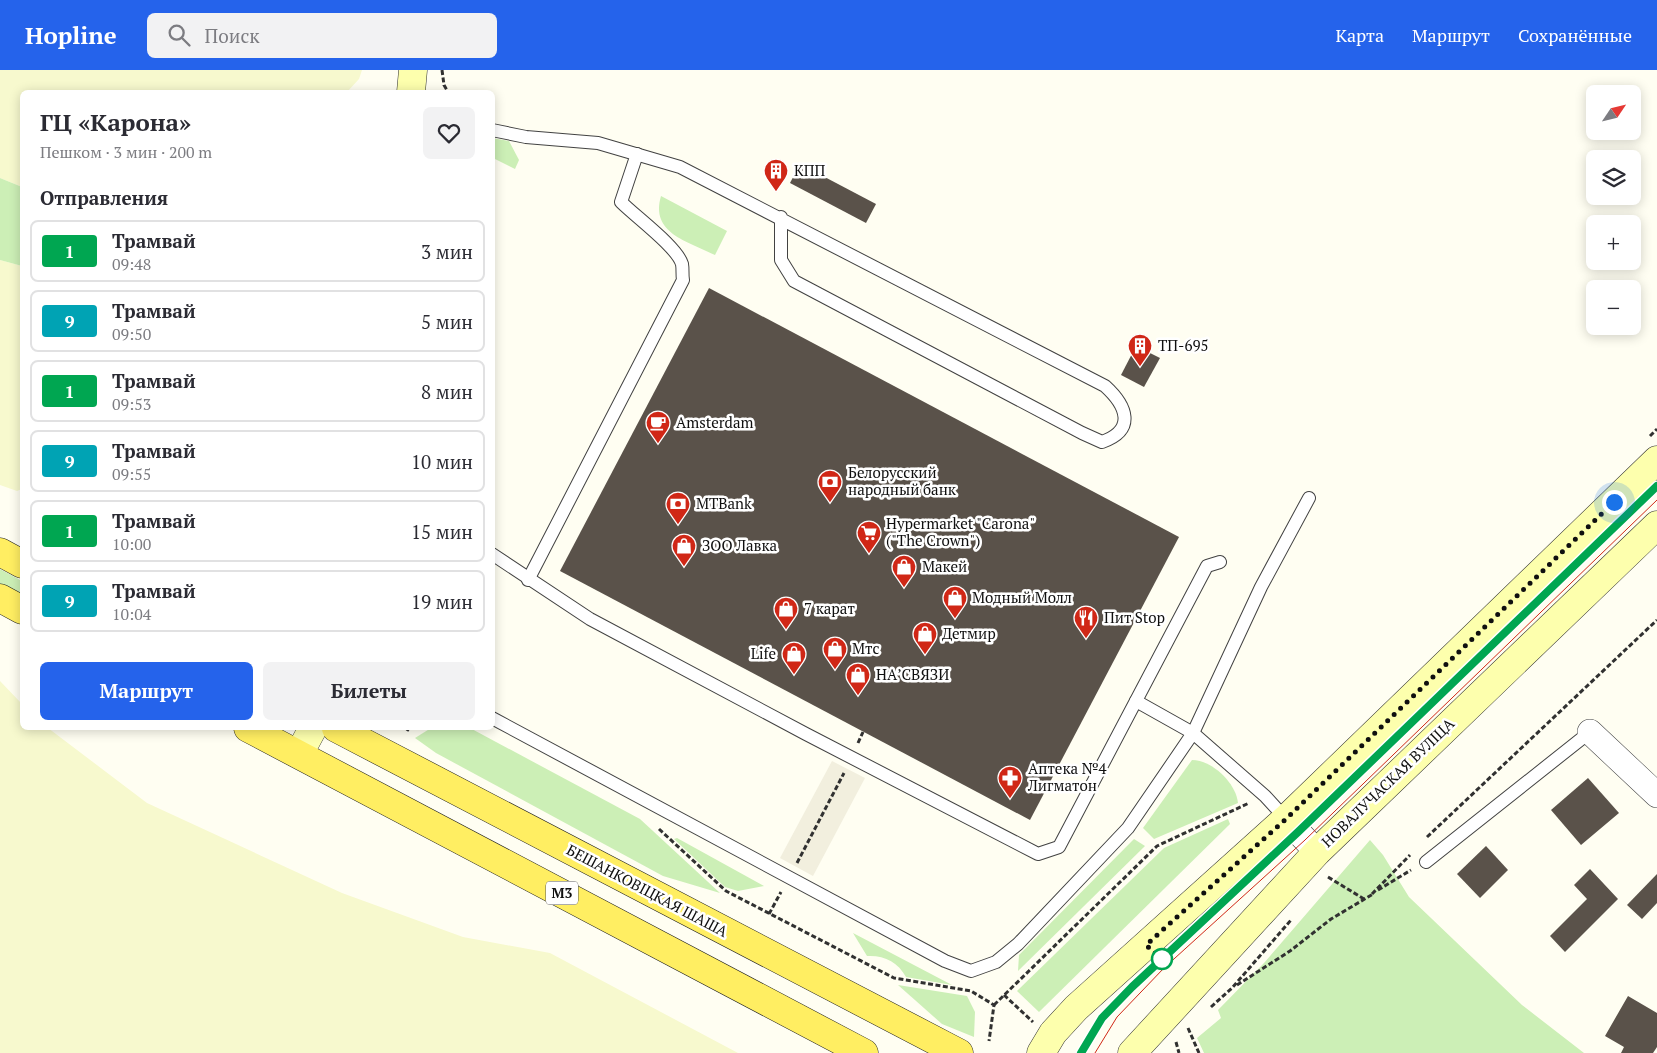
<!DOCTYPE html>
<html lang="ru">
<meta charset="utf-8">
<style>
body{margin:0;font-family:"PT Serif",serif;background:#f2f2f3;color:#2b2b33;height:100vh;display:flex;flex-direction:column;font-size:19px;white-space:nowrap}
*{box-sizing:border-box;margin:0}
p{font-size:16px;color:#7c7c81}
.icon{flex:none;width:28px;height:28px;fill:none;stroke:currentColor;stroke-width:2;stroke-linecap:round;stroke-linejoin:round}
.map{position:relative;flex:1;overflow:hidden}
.side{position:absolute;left:20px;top:20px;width:475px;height:640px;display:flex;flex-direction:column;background:#fff;border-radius:8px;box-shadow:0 2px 12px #0003}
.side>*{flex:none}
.badge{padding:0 10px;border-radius:4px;font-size:18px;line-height:32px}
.needle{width:32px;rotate:55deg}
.buttons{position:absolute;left:1586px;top:15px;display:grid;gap:10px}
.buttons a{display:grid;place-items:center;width:55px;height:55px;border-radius:8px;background:#fff;box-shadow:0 2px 12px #0003;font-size:25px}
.you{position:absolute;width:25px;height:25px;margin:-12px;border:4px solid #fff;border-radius:50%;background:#1a73e8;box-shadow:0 0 0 8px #1a73e833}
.map>.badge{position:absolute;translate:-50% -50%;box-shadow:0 0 0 2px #fff}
h2{padding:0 20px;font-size:19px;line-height:45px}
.round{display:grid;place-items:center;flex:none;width:52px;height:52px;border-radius:8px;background:#f2f2f3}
.headline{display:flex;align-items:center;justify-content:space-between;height:85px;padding:0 20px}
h1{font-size:24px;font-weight:700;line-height:38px}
.button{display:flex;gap:10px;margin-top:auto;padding:10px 20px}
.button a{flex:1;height:58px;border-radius:8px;background:#2563eb;color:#fff;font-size:20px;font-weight:700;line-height:58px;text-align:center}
.button a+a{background:#f2f2f3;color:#2b2b33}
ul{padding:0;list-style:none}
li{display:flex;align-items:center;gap:15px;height:62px;margin:0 10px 8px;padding:0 10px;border:2px solid #e1e1e2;border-radius:8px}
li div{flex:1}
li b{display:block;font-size:19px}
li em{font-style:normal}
li .badge{min-width:55px;font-weight:700;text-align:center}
header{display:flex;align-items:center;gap:30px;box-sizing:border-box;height:70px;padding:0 25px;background:#2563eb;color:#fff}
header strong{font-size:24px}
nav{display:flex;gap:28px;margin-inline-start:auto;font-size:18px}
.search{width:350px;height:45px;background:#f2f2f3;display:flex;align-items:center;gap:12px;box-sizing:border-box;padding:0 18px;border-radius:8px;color:#7c7c81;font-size:19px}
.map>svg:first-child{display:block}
.farmland{fill:#f7f9ce}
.green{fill:#ccefb6}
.plaza{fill:#f2efde}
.building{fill:#5a524a}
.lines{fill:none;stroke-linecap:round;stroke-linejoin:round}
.lane-casing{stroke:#424242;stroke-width:14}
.street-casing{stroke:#424242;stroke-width:26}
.secondary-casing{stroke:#313131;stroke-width:29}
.primary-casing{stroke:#202020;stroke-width:29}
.path{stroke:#313131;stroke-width:3;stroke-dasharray:5 2.5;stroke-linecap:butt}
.lane{stroke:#fff;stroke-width:12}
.street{stroke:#fff;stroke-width:25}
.secondary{stroke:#fdffad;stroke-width:28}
.primary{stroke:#ffee62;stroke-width:28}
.tram{stroke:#d02716;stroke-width:1}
.line-casing{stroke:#fff;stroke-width:11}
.line{stroke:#00a651;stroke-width:8}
.walk{stroke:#0f0f0f;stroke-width:5;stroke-dasharray:0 9}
.stop-dot{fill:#fff;stroke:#00a651;stroke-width:2.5}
.labels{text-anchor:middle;stroke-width:5;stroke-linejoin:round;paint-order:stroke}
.shield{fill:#fff;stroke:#575757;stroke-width:1}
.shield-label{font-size:14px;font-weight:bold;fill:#0f0f0f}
.poi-label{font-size:15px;fill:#0f0f0f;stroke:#fff;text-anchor:start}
.street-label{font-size:15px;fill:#0f0f0f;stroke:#fff}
</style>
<header>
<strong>Hopline</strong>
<div class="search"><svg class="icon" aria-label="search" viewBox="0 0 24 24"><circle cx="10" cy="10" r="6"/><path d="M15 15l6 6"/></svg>Поиск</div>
<nav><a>Карта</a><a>Маршрут</a><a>Сохранённые</a></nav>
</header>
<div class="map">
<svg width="1657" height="983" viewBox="0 0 1657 983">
<rect width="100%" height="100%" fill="#fffef2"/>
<g class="farmland">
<path d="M0,0H362L359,9L347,22H22V117L0,108Z"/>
<path d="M0,190L22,196V419L17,421L0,415Z"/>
<path d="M0,611L22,634V658H48L147,733L342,823L463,867L550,883L738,983H0Z"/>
</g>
<g class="green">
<path d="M492,68L509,71L519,90L515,99L493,88Z"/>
<path d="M0,108L22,117V196L0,190Z"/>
<path d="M661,126L727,161L715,185C687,171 650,163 661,126Z"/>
<path d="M0,499L22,511V526L0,514Z"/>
<path d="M431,658H470L640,749L720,823L663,806L436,683L415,668Z"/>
<path d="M1192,690C1212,690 1236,713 1238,733L1154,769L1143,758Z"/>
<path d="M1228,749L1230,754L1039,942L1017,921L1164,778Z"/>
<path d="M677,768L764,816L738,821L725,817L674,769Z"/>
<path d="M1134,769L1145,776L1018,901L1019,885Z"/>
<path d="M1370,770L1383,785L1409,827L1522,935L1584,983H1204L1197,968L1221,948L1218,940L1264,893Z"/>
<path d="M853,863L952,915L906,907C898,892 884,885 867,886Z"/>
<path d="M898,915L967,926L975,942L974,967L942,954Z"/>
</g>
<path class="plaza" d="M832,691L865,708L813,806L780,788Z"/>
<g class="building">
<path d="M800,94L876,134L866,153L790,113Z"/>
<path d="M709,218L1179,467L1030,750L560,501Z"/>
<path d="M1136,276L1160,288L1144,317L1121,305Z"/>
<path d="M1588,708L1619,743L1581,775L1551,740Z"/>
<path d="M1486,776L1508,800L1480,828L1457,804Z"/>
<path d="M1590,799L1618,829L1565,882L1550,866L1587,829L1574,815Z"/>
<path d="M1657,804V833L1642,849L1627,835Z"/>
<path d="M1628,926L1657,943V977L1653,983H1621L1624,977L1605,966Z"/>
</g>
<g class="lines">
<defs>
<g id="lane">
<path d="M492,60L526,67L598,73L680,97L1105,316C1127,336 1136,360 1102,372L1082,363L794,211L781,190V147"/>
<path d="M492,484L590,549L806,664L1038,784L1059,777L1207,496L1220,492"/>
<path d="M528,510L683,210C682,205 683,199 682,194C677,177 636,147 621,132L637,84"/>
<path d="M1136,631L1193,663L1265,726L1286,749"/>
<path d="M492,648L945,891L971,901L996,892L1018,874L1128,758L1193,663L1261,517L1309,428"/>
<path d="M1426,792L1590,662"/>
</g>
<g id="street">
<path d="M1590,662L1657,725"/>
<path d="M1286,749L1317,782"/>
</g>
<g id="secondary">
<path d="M411,22L413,0"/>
<path d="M299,684L313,658"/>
<path d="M1041,983L1053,963L1076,938L1286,749L1657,390"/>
<path d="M1132,983L1317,782L1657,455"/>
</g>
<g id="primary">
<path d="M0,482L22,494"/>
<path d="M0,528L22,540"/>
<path d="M248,658L864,983"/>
<path d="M336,658L959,983"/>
</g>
</defs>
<use href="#lane" class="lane-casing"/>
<use href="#street" class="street-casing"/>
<use href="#secondary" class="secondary-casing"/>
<use href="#primary" class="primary-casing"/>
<g class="path">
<path d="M442,0L444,15L448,22"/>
<path d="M1650,366L1657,359"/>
<path d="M407,661L409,658"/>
<path d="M858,673L863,662"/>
<path d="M659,759L726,821L894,908L971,921L994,935L989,971"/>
<path d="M1427,767L1657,550"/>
<path d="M797,793L844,703"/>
<path d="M1328,807L1364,829"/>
<path d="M1378,820L1411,800"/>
<path d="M1372,824L1410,785"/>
<path d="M769,844L781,822"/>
<path d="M1237,915L1290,881L1331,849L1373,824"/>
<path d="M1004,925L1033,952"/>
<path d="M994,935L1157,776L1249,733"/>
<path d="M1211,937L1232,918L1291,850"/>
<path d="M1188,958L1199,983"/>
<path d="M1176,972L1179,983"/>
</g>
<use href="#lane" class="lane"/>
<use href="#street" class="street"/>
<use href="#secondary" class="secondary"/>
<use href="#primary" class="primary"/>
<g class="tram">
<path d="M1081,983L1102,948L1132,917L1298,762L1657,416"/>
<path d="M1095,983L1117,947L1164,898L1305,770L1657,430"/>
</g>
</g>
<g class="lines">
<defs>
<path id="line" d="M1081,983L1102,948L1132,917L1298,762L1657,416"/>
</defs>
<use href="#line" class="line-casing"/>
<use href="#line" class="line"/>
<path class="walk" d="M1162,889L1146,875L1286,749L1614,432"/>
</g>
<defs>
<symbol id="building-pin" viewBox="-11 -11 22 30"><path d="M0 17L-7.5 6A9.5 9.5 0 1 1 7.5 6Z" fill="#d02716" stroke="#fff"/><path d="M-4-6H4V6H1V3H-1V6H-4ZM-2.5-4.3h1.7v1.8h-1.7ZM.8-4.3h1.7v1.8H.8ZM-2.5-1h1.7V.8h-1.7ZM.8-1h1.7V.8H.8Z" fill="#fff"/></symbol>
<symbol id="cafe-pin" viewBox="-11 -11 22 30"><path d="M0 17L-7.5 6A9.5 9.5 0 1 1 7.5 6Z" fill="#d02716" stroke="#fff"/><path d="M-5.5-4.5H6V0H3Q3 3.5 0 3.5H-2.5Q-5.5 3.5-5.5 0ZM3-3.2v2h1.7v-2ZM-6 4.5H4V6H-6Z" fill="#fff"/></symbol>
<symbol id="bank-pin" viewBox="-11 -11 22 30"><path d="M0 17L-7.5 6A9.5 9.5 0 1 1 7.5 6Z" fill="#d02716" stroke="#fff"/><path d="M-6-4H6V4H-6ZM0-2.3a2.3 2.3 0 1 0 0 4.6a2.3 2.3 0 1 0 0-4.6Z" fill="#fff"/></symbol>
<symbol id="supermarket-pin" viewBox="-11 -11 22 30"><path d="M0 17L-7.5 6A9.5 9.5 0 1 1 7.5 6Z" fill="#d02716" stroke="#fff"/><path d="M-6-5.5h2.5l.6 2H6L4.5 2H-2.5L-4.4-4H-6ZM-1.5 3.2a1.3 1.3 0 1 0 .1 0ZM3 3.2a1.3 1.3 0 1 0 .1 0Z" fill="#fff"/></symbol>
<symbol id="shop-pin" viewBox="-11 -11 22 30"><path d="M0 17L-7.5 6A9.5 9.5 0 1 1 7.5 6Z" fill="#d02716" stroke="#fff"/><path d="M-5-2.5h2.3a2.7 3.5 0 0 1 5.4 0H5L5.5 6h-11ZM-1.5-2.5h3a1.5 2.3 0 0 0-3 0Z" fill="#fff"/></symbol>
<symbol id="restaurant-pin" viewBox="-11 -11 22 30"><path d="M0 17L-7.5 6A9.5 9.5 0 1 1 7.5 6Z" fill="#d02716" stroke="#fff"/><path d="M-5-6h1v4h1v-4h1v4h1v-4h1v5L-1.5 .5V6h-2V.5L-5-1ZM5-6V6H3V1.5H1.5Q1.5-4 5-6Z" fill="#fff"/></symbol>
<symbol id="pharmacy-pin" viewBox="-11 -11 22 30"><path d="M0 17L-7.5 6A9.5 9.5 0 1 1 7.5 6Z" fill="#d02716" stroke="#fff"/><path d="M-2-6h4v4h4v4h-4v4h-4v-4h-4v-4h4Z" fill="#fff"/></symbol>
</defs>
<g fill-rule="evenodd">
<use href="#building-pin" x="762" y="87" width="28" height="38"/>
<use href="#building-pin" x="1126" y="262" width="28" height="38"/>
<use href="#cafe-pin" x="644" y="339" width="28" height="38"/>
<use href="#bank-pin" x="816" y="398" width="28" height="38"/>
<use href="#bank-pin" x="664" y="420" width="28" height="38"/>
<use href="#supermarket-pin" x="855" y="449" width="28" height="38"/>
<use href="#shop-pin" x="670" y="462" width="28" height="38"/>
<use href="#shop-pin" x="890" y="483" width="28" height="38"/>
<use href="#shop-pin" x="941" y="514" width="28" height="38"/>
<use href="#shop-pin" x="772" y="525" width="28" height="38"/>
<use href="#restaurant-pin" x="1072" y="534" width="28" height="38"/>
<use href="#shop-pin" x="911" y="550" width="28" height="38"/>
<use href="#shop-pin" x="821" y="565" width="28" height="38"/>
<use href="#shop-pin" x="780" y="570" width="28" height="38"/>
<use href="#shop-pin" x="844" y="591" width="28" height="38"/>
<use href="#pharmacy-pin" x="996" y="694" width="28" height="38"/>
</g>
<circle class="stop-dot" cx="1162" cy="889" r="10"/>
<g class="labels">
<rect class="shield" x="546" y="811.5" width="32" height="23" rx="4"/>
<g class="shield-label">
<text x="562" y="828">М3</text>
</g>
<g class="poi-label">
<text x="794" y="106">КПП</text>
<text x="1158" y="281">ТП-695</text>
<text x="676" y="358">Amsterdam</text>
<text x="848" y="408">Белорусский<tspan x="848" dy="17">народный банк</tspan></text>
<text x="696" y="439">MTBank</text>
<text x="886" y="459">Hypermarket "Carona"<tspan x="886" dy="17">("The Crown")</tspan></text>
<text x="702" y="481">ЗОО Лавка</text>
<text x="922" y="502">Макей</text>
<text x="972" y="533">Модный Молл</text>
<text x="804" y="544">7 карат</text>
<text x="1104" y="553">Пит Stop</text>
<text x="942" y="569">Детмир</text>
<text x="852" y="584">Мтс</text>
<text x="776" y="589" text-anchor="end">Life</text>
<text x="876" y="610">НАʼСВЯЗИ</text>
<text x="1028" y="704">Аптека №4<tspan x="1028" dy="17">Лигматон</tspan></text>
</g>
<g class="street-label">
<text transform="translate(1388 713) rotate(-44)" y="5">НОВАЛУЧАСКАЯ ВУЛІЦА</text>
<text transform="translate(647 821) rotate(28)" y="5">БЕШАНКОВІЦКАЯ ШАША</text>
</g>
</g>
</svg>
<div class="buttons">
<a><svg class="needle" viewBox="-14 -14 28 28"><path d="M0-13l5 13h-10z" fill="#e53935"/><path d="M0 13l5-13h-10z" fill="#7c7c81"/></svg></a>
<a><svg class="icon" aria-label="layers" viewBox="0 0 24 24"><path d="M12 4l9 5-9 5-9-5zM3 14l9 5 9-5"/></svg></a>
<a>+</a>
<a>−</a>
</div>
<div class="you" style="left:1614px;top:432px"></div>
<section class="side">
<div class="headline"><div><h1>ГЦ «Карона»</h1><p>Пешком · 3 мин · 200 m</p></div><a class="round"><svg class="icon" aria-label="heart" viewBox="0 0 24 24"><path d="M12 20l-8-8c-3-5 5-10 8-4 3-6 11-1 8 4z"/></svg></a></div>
<h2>Отправления</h2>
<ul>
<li><span class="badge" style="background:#00a651;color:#fff">1</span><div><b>Трамвай</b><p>09:48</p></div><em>3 мин</em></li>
<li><span class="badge" style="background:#00a3b4;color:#fff">9</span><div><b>Трамвай</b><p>09:50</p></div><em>5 мин</em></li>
<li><span class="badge" style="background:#00a651;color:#fff">1</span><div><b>Трамвай</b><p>09:53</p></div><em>8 мин</em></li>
<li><span class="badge" style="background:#00a3b4;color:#fff">9</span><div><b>Трамвай</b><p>09:55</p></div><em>10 мин</em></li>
<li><span class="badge" style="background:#00a651;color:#fff">1</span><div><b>Трамвай</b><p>10:00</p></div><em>15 мин</em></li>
<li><span class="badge" style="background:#00a3b4;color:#fff">9</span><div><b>Трамвай</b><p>10:04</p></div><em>19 мин</em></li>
</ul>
<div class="button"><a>Маршрут</a><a>Билеты</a></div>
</section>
</div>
